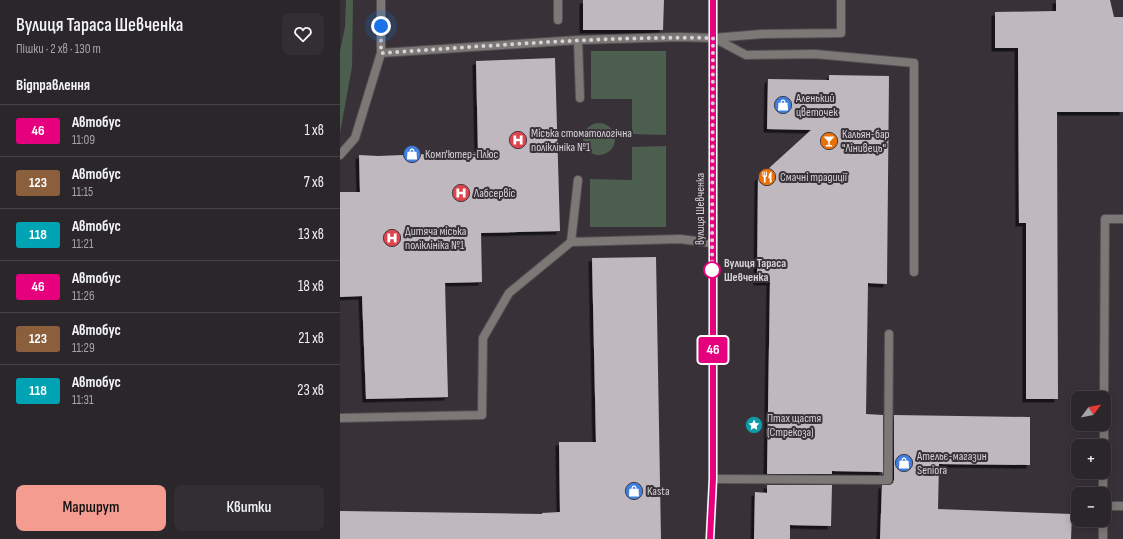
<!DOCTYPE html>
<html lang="uk">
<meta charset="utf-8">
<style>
body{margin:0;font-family:"Sofia Sans Condensed",sans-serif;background:#322e32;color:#f1f3f6;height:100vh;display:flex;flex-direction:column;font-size:15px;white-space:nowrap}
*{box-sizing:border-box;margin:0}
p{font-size:13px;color:#a5a5a8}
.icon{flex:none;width:22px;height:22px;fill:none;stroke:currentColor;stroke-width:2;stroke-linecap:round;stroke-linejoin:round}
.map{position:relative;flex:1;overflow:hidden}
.sheet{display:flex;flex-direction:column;background:#2a262a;width:340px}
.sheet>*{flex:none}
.badge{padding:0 8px;border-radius:3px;font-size:14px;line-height:26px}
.needle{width:26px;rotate:58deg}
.fabs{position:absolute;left:731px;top:391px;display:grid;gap:8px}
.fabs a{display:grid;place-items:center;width:40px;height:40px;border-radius:8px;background:#2a262a;box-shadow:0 2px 10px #0003,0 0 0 1px #464347;font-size:20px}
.you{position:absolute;width:20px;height:20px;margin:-10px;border:3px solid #fff;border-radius:50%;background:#1a73e8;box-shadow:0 0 0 6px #1a73e833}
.map>.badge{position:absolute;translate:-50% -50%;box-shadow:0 0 0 2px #fff}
h2{padding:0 16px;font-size:15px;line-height:36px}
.round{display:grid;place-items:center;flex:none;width:42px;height:42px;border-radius:8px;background:#322e32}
.summary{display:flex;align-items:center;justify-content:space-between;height:68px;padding:0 16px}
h1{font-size:19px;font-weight:600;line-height:30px}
.action{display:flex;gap:8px;margin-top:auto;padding:8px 16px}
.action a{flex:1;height:46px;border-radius:8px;background:#f59c91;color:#111;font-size:16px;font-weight:600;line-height:46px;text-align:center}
.action a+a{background:#322e32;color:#f1f3f6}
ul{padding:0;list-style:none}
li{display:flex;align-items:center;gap:12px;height:52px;padding:0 16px;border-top:1px solid #464347}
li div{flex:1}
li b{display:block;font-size:15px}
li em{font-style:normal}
li .badge{min-width:44px;font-weight:700;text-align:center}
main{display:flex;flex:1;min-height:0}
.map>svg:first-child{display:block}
.green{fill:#4c5f4f}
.building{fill:#c0b8bf;filter:url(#shadow)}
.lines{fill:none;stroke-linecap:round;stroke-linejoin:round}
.lane-casing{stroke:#544f54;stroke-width:10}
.secondary-casing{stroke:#544f54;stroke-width:10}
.lane{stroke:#7b7875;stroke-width:8}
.secondary{stroke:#a39e99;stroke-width:8}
.line-casing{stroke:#fff;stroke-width:9}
.line{stroke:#e6007e;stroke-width:6}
.walk{stroke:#d6d2d6;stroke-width:4;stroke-dasharray:0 7.2}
.stop-dot{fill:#fff;stroke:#e6007e;stroke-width:2}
.labels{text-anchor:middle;stroke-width:4;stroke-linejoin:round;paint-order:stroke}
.poi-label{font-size:12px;fill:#d6d2d6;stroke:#383238;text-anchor:start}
.street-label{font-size:12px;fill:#d6d2d6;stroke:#383238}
.stop-label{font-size:12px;font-weight:bold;fill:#d6d2d6;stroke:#383238;text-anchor:start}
</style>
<main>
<section class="sheet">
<div class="summary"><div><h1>Вулиця Тараса Шевченка</h1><p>Пішки · 2 хв · 130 m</p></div><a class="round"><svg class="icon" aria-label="heart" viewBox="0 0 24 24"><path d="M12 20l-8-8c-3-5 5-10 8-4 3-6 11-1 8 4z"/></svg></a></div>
<h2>Відправлення</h2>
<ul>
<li><span class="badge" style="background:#e6007e;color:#fff">46</span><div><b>Автобус</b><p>11:09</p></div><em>1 хв</em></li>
<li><span class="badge" style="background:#8b5e3c;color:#fff">123</span><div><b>Автобус</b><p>11:15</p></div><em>7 хв</em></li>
<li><span class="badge" style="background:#00a3b4;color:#fff">118</span><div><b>Автобус</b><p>11:21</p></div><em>13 хв</em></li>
<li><span class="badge" style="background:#e6007e;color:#fff">46</span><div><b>Автобус</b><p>11:26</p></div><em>18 хв</em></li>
<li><span class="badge" style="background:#8b5e3c;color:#fff">123</span><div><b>Автобус</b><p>11:29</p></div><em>21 хв</em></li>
<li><span class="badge" style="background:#00a3b4;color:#fff">118</span><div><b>Автобус</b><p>11:31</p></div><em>23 хв</em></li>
</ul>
<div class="action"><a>Маршрут</a><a>Квитки</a></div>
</section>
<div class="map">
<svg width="783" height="539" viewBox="0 0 783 539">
<defs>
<filter id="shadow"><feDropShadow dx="-3.5" dy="3.5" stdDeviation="0" flood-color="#0009"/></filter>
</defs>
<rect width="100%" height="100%" fill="#383238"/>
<g class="green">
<path d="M6,0H13L12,67L0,133V51L5,27Z"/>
<path d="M251,51H326V135L292,134V99H251Z"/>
<circle cx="259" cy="139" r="16"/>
<path d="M326,146V227H250V179L292,180V147Z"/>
</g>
<g class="building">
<path d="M243,0H324L323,30H243Z"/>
<path d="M716,0H770L774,17H783V112H717L718,399H686V223H679L678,48H655V12L716,11Z"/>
<path d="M215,58L220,231L141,233L142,282L105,283L108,397L26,399L22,296L0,297V192H20L19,155L38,156L138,152L136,61Z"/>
<path d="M489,75L549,76L547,284L528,283L526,414L543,415V474L542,472L492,471V474H427L430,282H417L418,178L471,130L427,129L428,79L489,80Z"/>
<path d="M316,257L321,539H0V511L202,514V513L220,512L219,442H256L252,258Z"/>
<path d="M554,415L690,417V465L599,464L598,509L732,514L731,539H540L542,485H550L553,483L554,480Z"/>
<path d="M427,485H492L491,526L450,525V539H414L415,492L427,493Z"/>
</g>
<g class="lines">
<defs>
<g id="lane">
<path d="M218,0V20"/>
<path d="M374,38L406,55L475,54L574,63V272"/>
<path d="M238,40L240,98"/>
<path d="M41,53L238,40L339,37L373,38L422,34L501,33V0"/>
<path d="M0,155L15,138L41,53V0"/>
<path d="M238,180L231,242L340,239L372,243"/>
<path d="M764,398L765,219H783"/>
<path d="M0,418L142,415L143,338L169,293L231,242"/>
<path d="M764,446V424"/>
<path d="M373,479L548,480L549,334"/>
<path d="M763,494V472"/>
<path d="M764,506H783"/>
<path d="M763,520V539"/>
</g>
<path id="secondary" d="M370,539L373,479V0"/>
</defs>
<use href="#lane" class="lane-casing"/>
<use href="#secondary" class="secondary-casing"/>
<use href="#lane" class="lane"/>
<use href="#secondary" class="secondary"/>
</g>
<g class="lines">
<defs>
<path id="line" d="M370,539L373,479V0"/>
</defs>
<use href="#line" class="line-casing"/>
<use href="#line" class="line"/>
<path class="walk" d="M41,26V53C152,46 262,36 373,38L372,274V270"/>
</g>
<defs>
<symbol id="shop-disc" viewBox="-11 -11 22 22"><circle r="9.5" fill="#3f7fe0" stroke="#383238"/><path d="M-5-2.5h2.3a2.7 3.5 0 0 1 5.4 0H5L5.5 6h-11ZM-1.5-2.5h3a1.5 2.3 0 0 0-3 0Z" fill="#fff"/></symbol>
<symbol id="hospital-disc" viewBox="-11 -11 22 22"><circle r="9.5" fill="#e0444e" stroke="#383238"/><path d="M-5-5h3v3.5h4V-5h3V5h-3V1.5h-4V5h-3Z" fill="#fff"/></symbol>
<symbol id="bar-disc" viewBox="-11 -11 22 22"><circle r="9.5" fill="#e8710a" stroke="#383238"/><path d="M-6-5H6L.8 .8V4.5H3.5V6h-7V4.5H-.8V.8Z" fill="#fff"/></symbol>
<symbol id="restaurant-disc" viewBox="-11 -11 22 22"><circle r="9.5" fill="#e8710a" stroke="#383238"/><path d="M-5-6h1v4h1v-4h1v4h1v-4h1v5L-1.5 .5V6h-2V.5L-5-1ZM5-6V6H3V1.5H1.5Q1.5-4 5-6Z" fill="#fff"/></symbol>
<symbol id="sight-disc" viewBox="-11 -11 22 22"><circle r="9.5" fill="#0f9aa8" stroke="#383238"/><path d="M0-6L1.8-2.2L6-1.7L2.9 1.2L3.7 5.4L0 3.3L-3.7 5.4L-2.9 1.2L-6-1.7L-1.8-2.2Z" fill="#fff"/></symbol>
</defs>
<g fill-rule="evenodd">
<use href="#shop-disc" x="433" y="95" width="20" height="20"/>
<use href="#hospital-disc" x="168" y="130" width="20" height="20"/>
<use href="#bar-disc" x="479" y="131" width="20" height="20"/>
<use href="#shop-disc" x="62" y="144" width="20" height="20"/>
<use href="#restaurant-disc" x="417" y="167" width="20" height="20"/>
<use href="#hospital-disc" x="111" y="183" width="20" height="20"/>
<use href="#hospital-disc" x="42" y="228" width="20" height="20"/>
<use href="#sight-disc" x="404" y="415" width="20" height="20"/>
<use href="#shop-disc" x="554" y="453" width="20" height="20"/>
<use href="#shop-disc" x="284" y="481" width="20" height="20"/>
</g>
<circle class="stop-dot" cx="372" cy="270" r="8"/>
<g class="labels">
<g class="poi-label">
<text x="456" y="102">Аленький<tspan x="456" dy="14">цветочек</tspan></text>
<text x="191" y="137">Міська стоматологічна<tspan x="191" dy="14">поліклініка №1</tspan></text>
<text x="502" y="138">Кальян-бар<tspan x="502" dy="14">"Лінивець"</tspan></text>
<text x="85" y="158">Комп'ютер-Плюс</text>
<text x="440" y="181">Смачні традиції</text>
<text x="134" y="197">Лабсервіс</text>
<text x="65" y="235">Дитяча міська<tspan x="65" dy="14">поліклініка №1</tspan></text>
<text x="427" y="422">Птах щастя<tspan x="427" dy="14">(Стрекоза)</tspan></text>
<text x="577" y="460">Ательє-магазин<tspan x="577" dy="14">Seniora</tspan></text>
<text x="307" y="495">Kasta</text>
</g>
<g class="street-label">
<text transform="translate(360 209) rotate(-90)" y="4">вулиця Шевченка</text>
</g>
<g class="stop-label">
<text x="384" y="267">Вулиця Тараса<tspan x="384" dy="14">Шевченка</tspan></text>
</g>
</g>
</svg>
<div class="fabs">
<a><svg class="needle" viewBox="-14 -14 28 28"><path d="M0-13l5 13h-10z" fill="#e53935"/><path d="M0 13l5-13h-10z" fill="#a5a5a8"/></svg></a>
<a>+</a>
<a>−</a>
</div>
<div class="you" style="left:41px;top:26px"></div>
<b class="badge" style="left:373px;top:350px;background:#e6007e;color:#fff">46</b>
</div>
</main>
